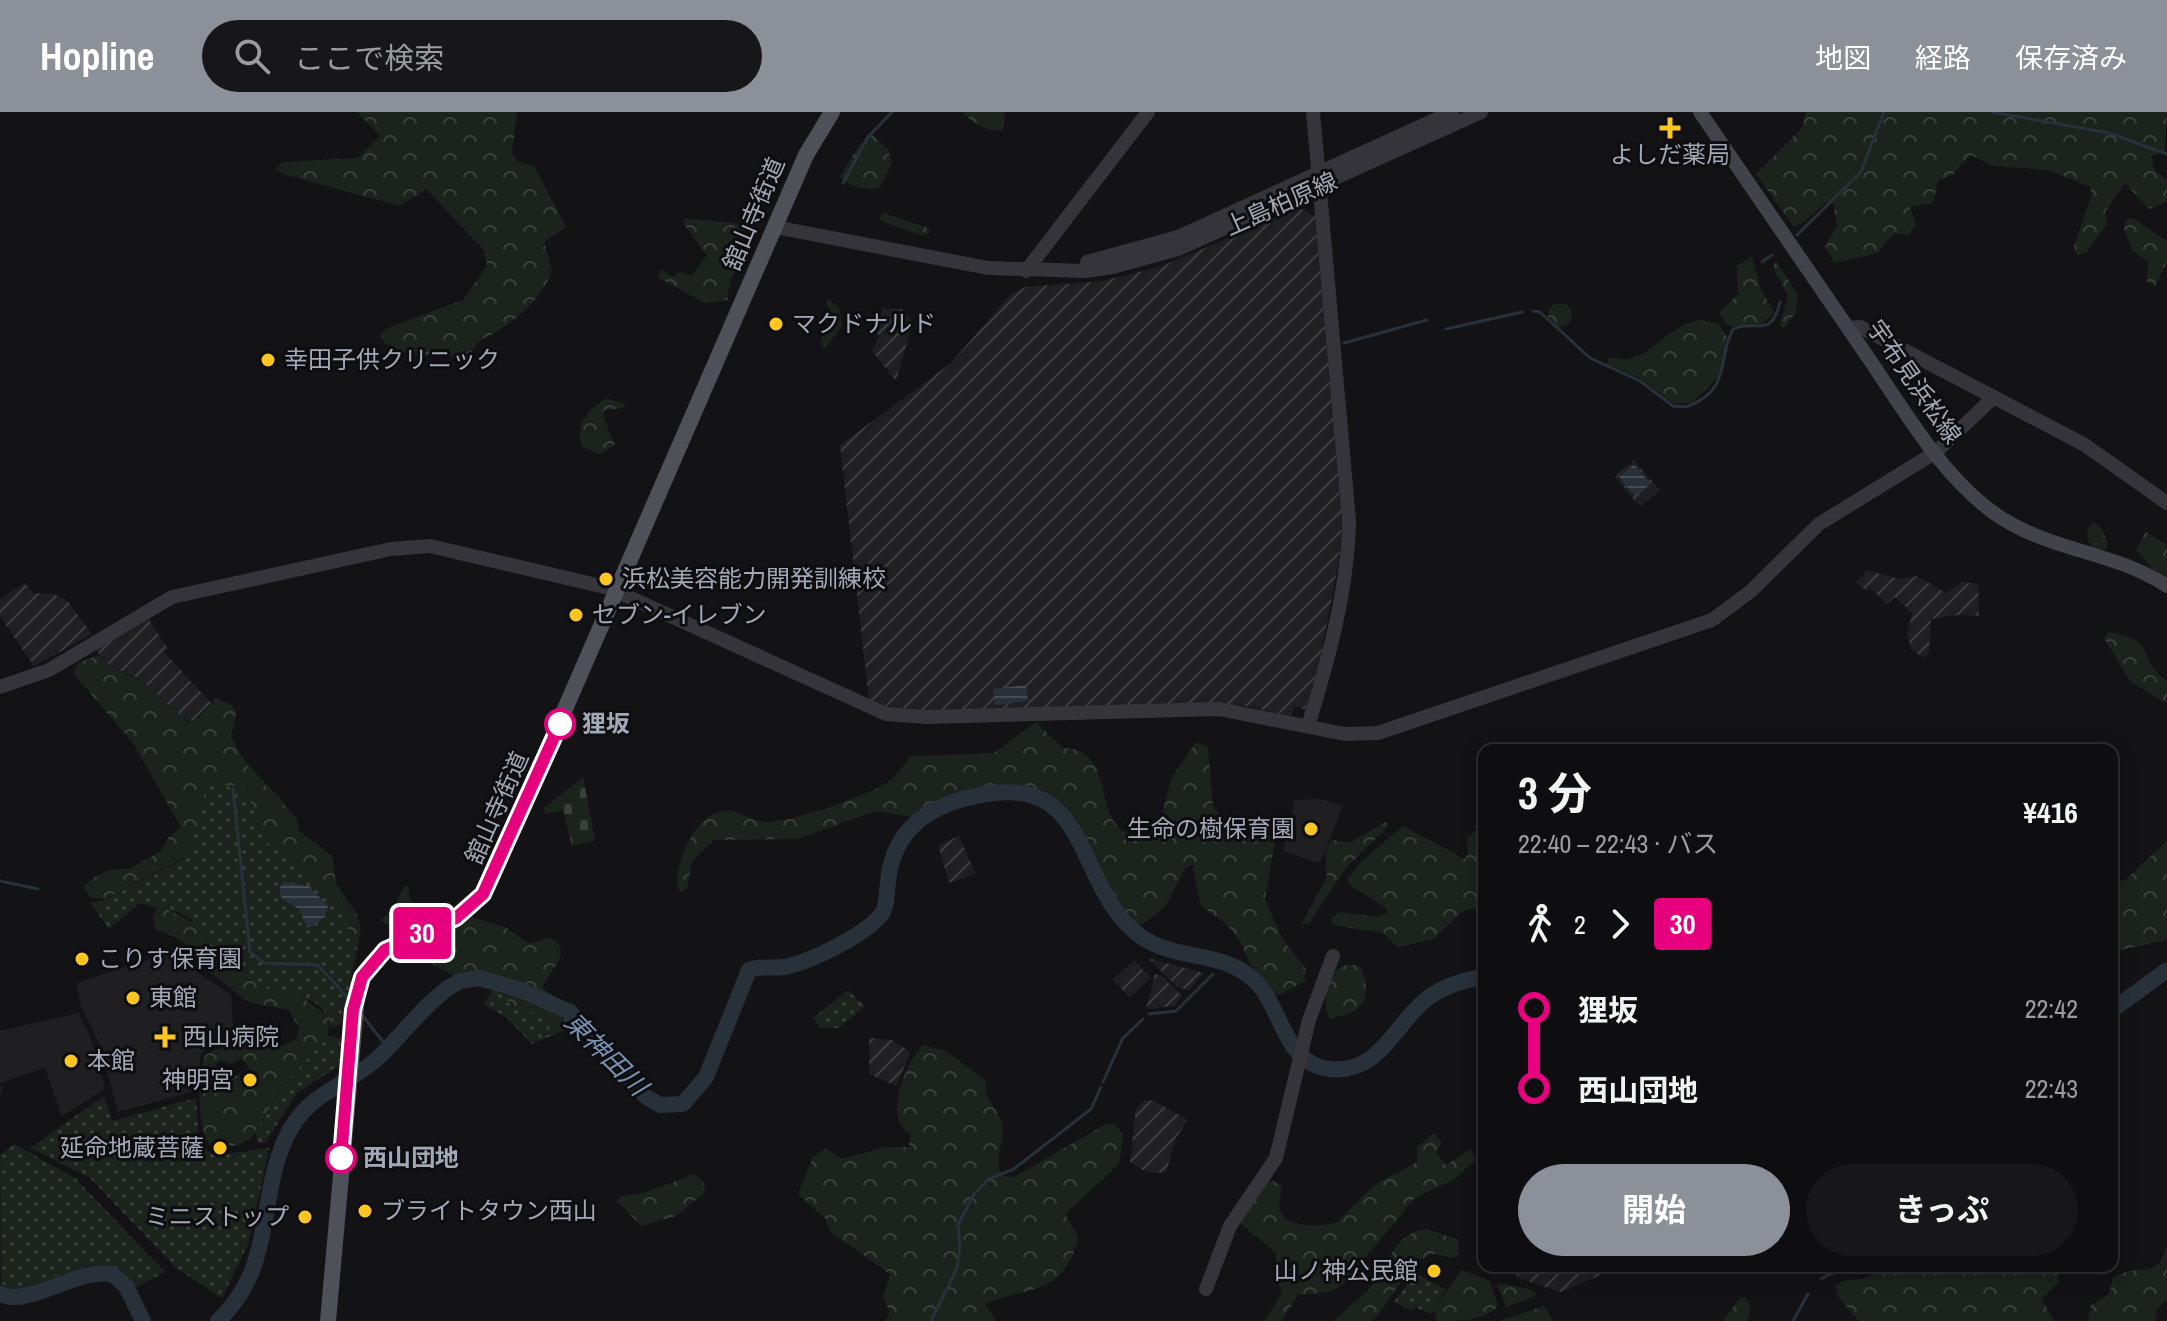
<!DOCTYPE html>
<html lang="ja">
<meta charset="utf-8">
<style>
body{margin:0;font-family:"Archivo Narrow","Noto Sans JP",sans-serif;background:#171719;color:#f1f3f6;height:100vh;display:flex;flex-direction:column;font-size:30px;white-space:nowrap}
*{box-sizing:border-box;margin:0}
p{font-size:26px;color:#9b9c9f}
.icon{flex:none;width:44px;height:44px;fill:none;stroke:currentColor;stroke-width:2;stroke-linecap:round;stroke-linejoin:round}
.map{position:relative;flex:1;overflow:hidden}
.sheet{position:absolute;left:1478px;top:632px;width:640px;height:528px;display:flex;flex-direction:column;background:#0e0e10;border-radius:16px;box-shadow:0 4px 20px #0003,0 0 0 2px #2e2e30}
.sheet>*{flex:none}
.badge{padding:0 16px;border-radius:6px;font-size:28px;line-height:52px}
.map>.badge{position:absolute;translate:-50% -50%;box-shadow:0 0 0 4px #fff}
.legs{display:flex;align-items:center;gap:12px;height:88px;padding:0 40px;font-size:26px}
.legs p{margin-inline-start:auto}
.overview{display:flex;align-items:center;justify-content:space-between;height:136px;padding:0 40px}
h1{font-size:44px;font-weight:700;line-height:60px}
.action{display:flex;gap:16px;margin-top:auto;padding:16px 40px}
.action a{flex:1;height:92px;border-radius:48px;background:#8c9099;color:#fff;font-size:32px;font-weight:700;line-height:92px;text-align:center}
.action a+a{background:#171719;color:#f1f3f6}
ul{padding:0 40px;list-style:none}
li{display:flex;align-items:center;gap:28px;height:80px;font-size:30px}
li i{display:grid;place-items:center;width:12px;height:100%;margin:0 10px;background:currentColor}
li i::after{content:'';width:20px;height:20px;margin:-10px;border:6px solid;border-radius:50%;background:#0e0e10}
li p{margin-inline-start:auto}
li:first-child i{background:linear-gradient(#0000 50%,currentColor 0)}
li:last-child i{background:linear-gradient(currentColor 50%,#0000 0)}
header{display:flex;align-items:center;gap:48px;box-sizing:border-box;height:112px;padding:0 40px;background:#8c9099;color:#fff}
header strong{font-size:38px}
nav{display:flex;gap:44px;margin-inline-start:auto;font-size:28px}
.search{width:560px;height:72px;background:#171719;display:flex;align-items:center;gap:20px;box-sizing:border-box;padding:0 28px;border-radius:44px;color:#9b9c9f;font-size:30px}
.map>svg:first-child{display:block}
.built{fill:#1f1f22}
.industrial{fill:url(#industrial-furrows)}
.grass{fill:url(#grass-dots)}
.forest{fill:url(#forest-crowns);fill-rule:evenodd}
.cemetery{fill:url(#cemetery-stones)}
.water{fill:url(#water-rules)}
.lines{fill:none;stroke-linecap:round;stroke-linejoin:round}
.stream{stroke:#283039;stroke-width:3}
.river{stroke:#283039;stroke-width:16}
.tertiary{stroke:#34343a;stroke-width:14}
.secondary{stroke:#42434a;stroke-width:14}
.primary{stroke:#4f5159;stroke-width:16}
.line-1-casing{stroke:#fff;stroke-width:18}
.line-1{stroke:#e6007e;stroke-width:12}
.poi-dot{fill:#ffc621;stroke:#0e0e10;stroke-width:3}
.stop-1-dot{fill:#fff;stroke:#e6007e;stroke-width:4}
.labels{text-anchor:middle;stroke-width:6;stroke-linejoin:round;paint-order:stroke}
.poi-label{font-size:24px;fill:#a3a8b6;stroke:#0e0e10;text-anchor:start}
.street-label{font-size:24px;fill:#a3a8b6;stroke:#0e0e10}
.stop-label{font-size:24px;font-weight:bold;fill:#a3a8b6;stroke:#0e0e10;text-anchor:start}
.water-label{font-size:26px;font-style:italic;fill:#7893b4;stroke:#0e0e10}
</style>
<header>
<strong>Hopline</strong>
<div class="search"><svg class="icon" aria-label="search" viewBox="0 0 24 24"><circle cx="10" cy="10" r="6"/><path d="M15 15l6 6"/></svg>ここで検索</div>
<nav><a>地図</a><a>経路</a><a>保存済み</a></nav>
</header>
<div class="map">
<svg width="2167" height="1209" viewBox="0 0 2167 1209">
<defs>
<pattern id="industrial-furrows" width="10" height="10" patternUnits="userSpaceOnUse" patternTransform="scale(2)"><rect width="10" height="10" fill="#1f1f22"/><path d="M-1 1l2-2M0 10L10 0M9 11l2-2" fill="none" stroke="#3c3d40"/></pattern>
<pattern id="grass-dots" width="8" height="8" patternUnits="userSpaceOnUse" patternTransform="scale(2)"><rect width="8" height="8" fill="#1b231c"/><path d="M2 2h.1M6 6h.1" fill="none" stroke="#39403b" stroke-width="1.8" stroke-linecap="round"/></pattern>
<pattern id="forest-crowns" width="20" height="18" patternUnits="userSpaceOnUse" patternTransform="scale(2)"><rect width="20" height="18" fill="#1b231c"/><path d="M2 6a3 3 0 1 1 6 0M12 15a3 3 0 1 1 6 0" fill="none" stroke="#39403b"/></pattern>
<pattern id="cemetery-stones" width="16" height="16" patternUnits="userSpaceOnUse" patternTransform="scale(2)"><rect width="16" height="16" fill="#1b231c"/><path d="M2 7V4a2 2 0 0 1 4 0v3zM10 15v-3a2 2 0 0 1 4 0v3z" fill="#39403b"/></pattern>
<pattern id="water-rules" width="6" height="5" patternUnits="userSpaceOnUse" patternTransform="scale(2)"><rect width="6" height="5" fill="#283039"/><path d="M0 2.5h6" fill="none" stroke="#444b53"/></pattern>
</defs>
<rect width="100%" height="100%" fill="#131315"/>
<g class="built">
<path d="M1322,687L1343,694L1323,744L1318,751L1283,739L1295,688Z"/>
<path d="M169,841L231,883L234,929L212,933L201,941L196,979L118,1000L102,938L81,894L76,871Z"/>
<path d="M78,901L90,923L105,977L62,1004L45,956L0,971L3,980L0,982V919Z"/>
</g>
<g class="industrial">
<path d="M1300,96L1315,104L1342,409L1339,448L1320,548L1305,598L1295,594L1291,604L1245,594L1206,591L912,599L887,596L869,588L840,333L951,251L1012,181L1025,175L1102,169L1159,155Z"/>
<path d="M901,196L913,211L896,269L872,239L879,224L875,218L883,197Z"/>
<path d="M1634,348L1660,378L1640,395L1615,365Z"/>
<path d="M1867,458L1899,467L1917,464L1946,481L1962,470L1978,472L1979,504L1959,503L1931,507L1929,542L1924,546L1911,537L1907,522L1912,501L1895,485L1887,492L1870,476L1866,479L1856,470Z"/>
<path d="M25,471L33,481L54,482L67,488L92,522L34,554L0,504V487Z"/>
<path d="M146,503L168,537L164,540L211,591L193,609L183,607L137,566L110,554L94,536Z"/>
<path d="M959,724L976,762L949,771L938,733Z"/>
<path d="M1148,846L1204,861L1189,878L1177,875Z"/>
<path d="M1134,848L1151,866L1130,886L1113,868Z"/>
<path d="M1155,862L1162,864L1182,884L1175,894L1146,897Z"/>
<path d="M869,926L892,928L911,940L896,974L869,962Z"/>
<path d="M1145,988L1154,989L1188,1008L1176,1026L1166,1061L1146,1060L1130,1050L1136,996Z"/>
<path d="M1516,1154H1622L1561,1180L1517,1166Z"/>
</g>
<g class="grass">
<path d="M232,628C244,658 297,693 299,719L332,744L336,772L356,801L361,817L342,912L331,916C324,875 279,889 256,872C222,848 202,798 157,795C150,795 147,791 139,792L109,817L90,790L102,789L184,747L205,676Z"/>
<path d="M492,878L518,886L567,913L566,916L532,932L507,906L484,892Z"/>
<path d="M848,878L865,894L839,916H821L813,906Z"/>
<path d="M328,924L341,927L339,954L298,980L265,1031H258L255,1021L282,976Z"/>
<path d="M104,984L112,1009L196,986L199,1028L207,1039L219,1043L269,1036L249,1130L222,1186L176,1156L90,1066L30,1036Z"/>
<path d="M14,1032L75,1066L165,1160L133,1177C92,1121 39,1198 1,1179L0,1043Z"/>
<path d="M1415,1162L1446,1177L1431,1202L1415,1195L1413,1199L1394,1190Z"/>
</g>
<g class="forest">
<path d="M357,0H517L512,41L518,50L534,54L566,115L544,130L552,159C544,182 523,203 502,216C485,228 479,224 470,243C446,245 392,248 380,224L387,216L463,188L487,154L484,138L426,77L400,94L282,62L276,56L283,50L358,46L380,24Z"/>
<path d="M963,0H1005L1003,18C988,21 972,11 963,0Z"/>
<path d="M1806,0H2167L2165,39L2151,44L2154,56L2167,69V90L2149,97L2125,71L2105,100L2107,112L2086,141L2077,143L2074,134L2092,82L2090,75L2048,58L1993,54L1971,43L1953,62L1938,69L1933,91L1910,95L1916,112L1909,123L1894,121L1878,141L1835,151L1825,135L1837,113L1833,90H1826L1802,112L1793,114L1756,62L1802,16Z"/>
<path d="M872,23L888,37L892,51L880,75C869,80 847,74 840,65L858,34Z"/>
<path d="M884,101L928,116L931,120L924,124L883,110L879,106Z"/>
<path d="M684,106L751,113L757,119C752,145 725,161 728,188L705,191L657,165L661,157L672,165L680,160L692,164L707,143L683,111Z"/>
<path d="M2133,106L2167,129V150L2155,174L2147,170L2148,150L2132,138L2124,116L2127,107Z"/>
<path d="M1752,144L1761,178L1775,201L1759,214H1727L1719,200L1738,182L1737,154Z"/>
<path d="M1776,148L1798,183L1795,202L1783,218L1780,212L1788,184L1773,156Z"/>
<path d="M828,187L839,195L842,214L824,238L820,229L835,206L826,191Z"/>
<circle cx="1560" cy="203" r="12"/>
<path d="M1698,208L1718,211L1727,225L1721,262L1692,291L1674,292L1641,267L1607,252L1609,246C1616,246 1627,249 1634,246C1653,238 1679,210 1698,208Z"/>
<path d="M607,286L623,291L626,296L604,298V306L615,333L600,342L582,334C575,311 588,297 607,286Z"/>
<path d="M2093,410L2102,417L2108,432L2105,438L2095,436L2088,429L2087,418Z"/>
<path d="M2146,420L2167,433V466L2151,455L2136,438Z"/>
<path d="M2109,520C2160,529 2135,546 2167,569V592L2130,569L2104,526Z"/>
<path d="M99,543L113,556L144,570L187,610L198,606L216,586L232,593L236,601L231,624L246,653L297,707L300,720L332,744L336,772L359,809L357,836L351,835L345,802L331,782L320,778L308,761L296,755L285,737L265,731L247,680L241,674L207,672L189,743L105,787L91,786L84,775C99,759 111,756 130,757L161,739L168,726L181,715L133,631L74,562L78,551Z"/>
<path d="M1036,610L1063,636C1120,637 1089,719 1136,722C1145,723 1151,722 1159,716L1171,667L1196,630L1208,635L1213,694L1234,720L1254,724L1278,712L1265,787L1282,826L1306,857L1305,869L1280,883C1254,878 1249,840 1235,822C1226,809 1211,803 1200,792L1193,753L1186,755L1165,795L1143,812H1136L1109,778L1075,709L1064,697L1036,681L1001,677L963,682L911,705L876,699L797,727L714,728L692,749L687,776L681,780L678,777C674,753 693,708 718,700C733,694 750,709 765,710C789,711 867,684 888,670C899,663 903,651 912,644L994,641Z"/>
<path d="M1484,709V795L1463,799L1433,827L1398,835L1383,821L1333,813L1331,807L1340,800L1379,805L1387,801L1386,796L1351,774L1347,767L1362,749L1403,714L1465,747L1468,741L1467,727Z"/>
<path d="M1386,710L1389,714L1346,756L1309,812L1301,813L1327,765L1325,741L1331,728L1350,730Z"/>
<path d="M2167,729V828L2112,840V769L2125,768Z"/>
<path d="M409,773V786L423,801L424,808L397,818L380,808L391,800L404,775Z"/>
<path d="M159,793L202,815L259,875L296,881L330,906L328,924L282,976L251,1026L239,1033L214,1037C196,1027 197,962 205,944L214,938L239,933L250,919C271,934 273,941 297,926L299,917L289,898L248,890L201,853L181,828L155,817L153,804ZM242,946L257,969L243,975L239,962L220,973L216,952L221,948L231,952Z"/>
<path d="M472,805L505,815L530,832L549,825C577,840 547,859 543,876L565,894L568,909L564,918L546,926L544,921L553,912L522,895L511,896L498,864L492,863L479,873H471L430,851L417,836L419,829Z"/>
<path d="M1354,853L1361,855C1374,886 1362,903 1330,906C1321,895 1328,863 1341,855C1344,853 1351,853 1354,853Z"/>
<path d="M923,933L946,939L986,969C982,986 998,996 1002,1012C1006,1029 992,1048 1003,1064L1014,1065L1106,1012L1113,1011L1123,1022L1119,1052L1065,1102L1079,1126C1060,1186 1033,1172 985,1192L996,1209H885L890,1200L883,1185L890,1162L830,1120L825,1106L798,1082L813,1045L826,1036L842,1047L884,1035H909L910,1022C883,1007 905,951 923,933Z"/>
<path d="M1434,1021L1442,1031L1436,1040L1446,1053L1471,1037L1476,1048L1453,1068L1415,1086L1342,1173L1330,1180L1298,1183L1282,1209H1264L1282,1181L1274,1157L1277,1142L1240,1111L1267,1070L1273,1069L1282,1074C1282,1082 1277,1094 1281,1101C1291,1117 1322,1115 1337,1110L1374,1073L1417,1050V1035Z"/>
<path d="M694,1062L704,1070L705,1080L676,1104L641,1114L617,1089L622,1084L644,1081Z"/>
<path d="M1427,1117L1458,1128L1459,1141L1453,1146C1447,1146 1440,1142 1434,1142C1411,1144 1388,1195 1372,1209H1334C1345,1197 1356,1189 1367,1179C1390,1156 1390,1122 1427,1117Z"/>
<path d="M2167,1130V1187L2157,1197L2156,1209H2088L2091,1193L2109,1182L2113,1166C2138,1149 2160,1171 2167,1130Z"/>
<path d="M89,1151L93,1154L90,1157L15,1183L0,1178V1172L18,1175Z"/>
<path d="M1889,1154H2056L2059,1169L2042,1187L2054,1209H1859L1838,1185L1835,1174L1842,1169L1866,1166Z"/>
<path d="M1461,1158L1489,1168L1498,1194C1485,1209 1458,1209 1437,1209L1434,1197Z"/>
<path d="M1500,1171L1532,1178L1537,1183L1507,1195L1497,1174Z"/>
<path d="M1745,1185L1751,1197L1747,1209H1723L1739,1187Z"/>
<path d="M1544,1194L1553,1209H1499Z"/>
</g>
<path class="cemetery" d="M583,665L595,728L572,734L563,698L546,702L544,696Z"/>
<g class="water">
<path d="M1634,352L1651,372L1635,384L1619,365Z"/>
<path d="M1026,573L1028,589L995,593L993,577Z"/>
<path d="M284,770L309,774L328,794C327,804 316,815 307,815L299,797L282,787L279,777Z"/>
</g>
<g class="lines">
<g class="stream">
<path d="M1992,0L2109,21L2167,42"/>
<path d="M843,71L868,25L892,0"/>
<path d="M1797,123L1861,60L1884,0"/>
<path d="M1762,150L1772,143"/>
<path d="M1533,199L1540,200L1590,246L1640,269L1673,294L1686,295C1732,279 1717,247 1733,217C1754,206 1771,229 1780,190"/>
<path d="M1446,217L1522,200"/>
<path d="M1344,231L1427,208"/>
<path d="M233,677L250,840L264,851L318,853L346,884"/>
<path d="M0,769L38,777"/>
<path d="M1221,854L1225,849"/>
<path d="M1149,902L1176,899L1213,862"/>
<path d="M362,903L388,936"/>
<path d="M1103,970L1123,926L1143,907"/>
<path d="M1821,1167L1832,1161L1884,1154"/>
<path d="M931,1209L957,1156L960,1134L958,1113L974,1082L989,1067L1014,1057L1091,997L1101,975"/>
<path d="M1793,1209L1808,1182"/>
</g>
<g class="river">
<path d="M2112,898L2167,858"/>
<path d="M0,1182C27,1196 77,1156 112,1162L126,1174L143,1209"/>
<path d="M218,1209C275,1155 257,1091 285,1028C306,979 345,977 379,945C403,922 422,895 448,876L460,869L479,866L521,878L570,900L645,984L660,993L683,992L706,965L749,858C760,853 772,857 784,855C810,850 863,824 880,804C888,796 886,781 888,770C892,725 920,699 963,687C1098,649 1069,775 1143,826C1178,849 1223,838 1255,869C1283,896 1283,952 1330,957C1378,962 1393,916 1423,890C1440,875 1463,868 1484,865"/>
</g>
<g class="tertiary">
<path d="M775,115L988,156L1085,159L1113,155L1178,137L1481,0"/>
<path d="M1087,150L1178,125L1452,0"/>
<path d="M1026,159L1148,0"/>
<path d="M1848,216L1860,215L2085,333L2167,391"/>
<path d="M0,575L49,558L172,485L391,437L430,434L609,476L886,602L926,605L1219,597L1345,622L1378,621L1712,508L1751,479L1819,412L1936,340L1994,285"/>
<path d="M1308,614C1328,549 1348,478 1349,409L1313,0"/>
<path d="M1206,1177L1230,1114L1276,1046L1309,908L1333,844"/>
</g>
<path class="secondary" d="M1700,0C1755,80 1810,160 1865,241C1903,296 1940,362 1994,401C2047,439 2114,439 2167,474"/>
<path class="primary" d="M328,1209L358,873C382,815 456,825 488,774L806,43L832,0"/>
</g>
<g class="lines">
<defs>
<path id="line-1" d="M341,1046L353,898L362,865L385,838L456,806L483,782L560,612"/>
</defs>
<use href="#line-1" class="line-1-casing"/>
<use href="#line-1" class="line-1"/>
</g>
<g class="poi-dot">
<path d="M1666 4h8v8h8v8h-8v8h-8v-8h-8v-8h8z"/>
<circle cx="776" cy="212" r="8"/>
<circle cx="268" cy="248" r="8"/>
<circle cx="606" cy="467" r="8"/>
<circle cx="576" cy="503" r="8"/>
<circle cx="1311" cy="717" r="8"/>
<circle cx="82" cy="847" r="8"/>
<circle cx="133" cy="886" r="8"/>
<path d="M161 913h8v8h8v8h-8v8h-8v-8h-8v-8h8z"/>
<circle cx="71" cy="949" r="8"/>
<circle cx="250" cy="968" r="8"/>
<circle cx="220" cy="1036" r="8"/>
<circle cx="365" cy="1099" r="8"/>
<circle cx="305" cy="1105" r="8"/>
<circle cx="1434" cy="1159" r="8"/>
</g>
<g class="stop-1-dot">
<circle cx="560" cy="612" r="14"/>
<circle cx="341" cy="1046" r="14"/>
</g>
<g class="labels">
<g class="poi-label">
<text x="1670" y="51" text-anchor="middle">よしだ薬局</text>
<text x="792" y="220">マクドナルド</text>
<text x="284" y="256">幸田子供クリニック</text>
<text x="622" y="475">浜松美容能力開発訓練校</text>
<text x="592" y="511">セブン-イレブン</text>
<text x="1295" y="725" text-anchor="end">生命の樹保育園</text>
<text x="98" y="855">こりす保育園</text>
<text x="149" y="894">東館</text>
<text x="183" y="933">西山病院</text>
<text x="87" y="957">本館</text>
<text x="234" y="976" text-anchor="end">神明宮</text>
<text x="204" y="1044" text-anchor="end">延命地蔵菩薩</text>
<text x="381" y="1107">ブライトタウン西山</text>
<text x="289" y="1113" text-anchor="end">ミニストップ</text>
<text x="1418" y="1167" text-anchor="end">山ノ神公民館</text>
</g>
<g class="street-label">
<text transform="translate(1281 92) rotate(-24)" y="8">上島柏原線</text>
<text transform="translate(754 102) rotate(-67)" y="8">舘山寺街道</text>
<text transform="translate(1914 270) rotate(55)" y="8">宇布見浜松線</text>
<text transform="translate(497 696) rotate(-66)" y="8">舘山寺街道</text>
</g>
<g class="stop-label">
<text x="582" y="620">狸坂</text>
<text x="363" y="1054">西山団地</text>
</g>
<g class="water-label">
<text transform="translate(606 942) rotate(45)" y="9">東神田川</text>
</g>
</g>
</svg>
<b class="badge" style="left:422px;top:821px;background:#e6007e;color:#fff">30</b>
<section class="sheet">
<div class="overview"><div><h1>3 分</h1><p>22:40 – 22:43 · バス</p></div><b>¥416</b></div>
<div class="legs"><svg class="icon" aria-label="walk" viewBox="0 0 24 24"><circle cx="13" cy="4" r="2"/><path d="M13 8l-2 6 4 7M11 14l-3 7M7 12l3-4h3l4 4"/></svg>2<svg class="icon" aria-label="forward" viewBox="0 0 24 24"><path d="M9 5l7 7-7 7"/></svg><b class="badge" style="background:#e6007e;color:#fff">30</b></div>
<ul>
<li><i style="color:#e6007e"></i><b>狸坂</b><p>22:42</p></li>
<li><i style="color:#e6007e"></i><b>西山団地</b><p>22:43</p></li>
</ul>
<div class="action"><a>開始</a><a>きっぷ</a></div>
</section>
</div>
